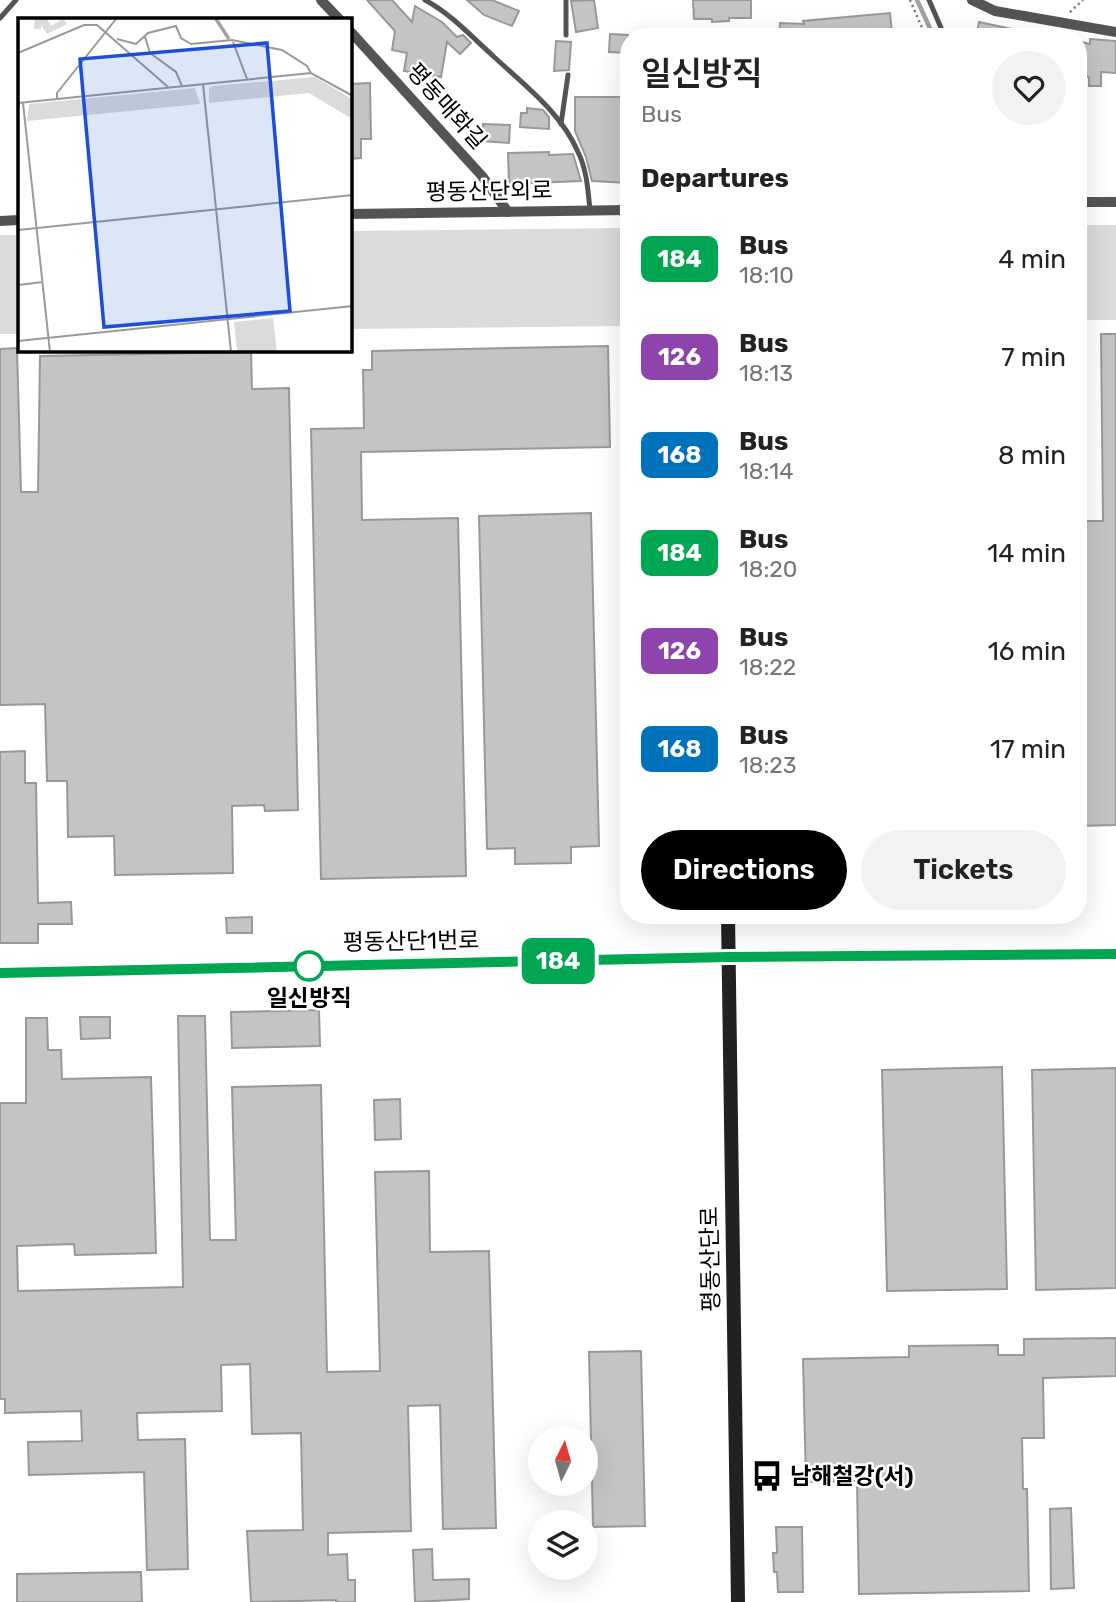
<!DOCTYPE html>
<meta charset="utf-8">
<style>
body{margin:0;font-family:Rubik,"Noto Sans KR",sans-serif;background:#f2f2f2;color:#222;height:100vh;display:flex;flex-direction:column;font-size:26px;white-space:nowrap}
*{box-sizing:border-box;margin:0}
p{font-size:23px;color:#767676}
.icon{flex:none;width:38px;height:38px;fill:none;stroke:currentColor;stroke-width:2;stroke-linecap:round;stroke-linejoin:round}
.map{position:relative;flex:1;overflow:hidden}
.sheet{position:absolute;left:620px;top:28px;width:467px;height:896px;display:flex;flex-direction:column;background:#fff;border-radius:28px;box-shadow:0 7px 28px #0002}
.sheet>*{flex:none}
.badge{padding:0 14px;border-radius:10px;font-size:24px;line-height:46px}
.needle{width:46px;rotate:5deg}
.tools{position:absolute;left:528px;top:1426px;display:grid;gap:14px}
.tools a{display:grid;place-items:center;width:70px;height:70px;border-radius:50%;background:#fff;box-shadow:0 7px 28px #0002;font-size:35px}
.map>.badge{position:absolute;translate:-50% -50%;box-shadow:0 0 0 4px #fff}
h2{padding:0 21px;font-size:26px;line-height:63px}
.round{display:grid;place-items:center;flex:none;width:74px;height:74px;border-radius:37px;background:#f2f2f2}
.overview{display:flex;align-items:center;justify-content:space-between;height:119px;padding:0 21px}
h1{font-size:33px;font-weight:600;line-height:52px}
.action{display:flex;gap:14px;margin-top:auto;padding:14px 21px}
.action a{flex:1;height:80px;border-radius:42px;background:#000;color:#fff;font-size:28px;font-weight:600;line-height:80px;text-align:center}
.action a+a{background:#f2f2f2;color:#222}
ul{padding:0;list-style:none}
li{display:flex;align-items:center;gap:21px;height:98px;padding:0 21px}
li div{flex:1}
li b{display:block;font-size:26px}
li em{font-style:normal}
li .badge{min-width:77px;font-weight:700;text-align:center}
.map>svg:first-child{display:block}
.green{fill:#dbdbdb}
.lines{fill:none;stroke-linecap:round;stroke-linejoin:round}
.stream{stroke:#a2a2a2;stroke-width:4.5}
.building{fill:#c4c4c4;stroke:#989898;stroke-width:2}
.path{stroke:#767676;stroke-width:2.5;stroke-dasharray:2 3.5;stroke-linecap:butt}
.lane{stroke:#545454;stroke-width:5}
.street{stroke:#545454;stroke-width:10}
.secondary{stroke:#212121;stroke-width:14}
.line-casing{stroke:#fff;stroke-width:16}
.line{stroke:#00a651;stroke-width:10}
.stop-dot{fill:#fff;stroke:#00a651;stroke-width:3.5}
.labels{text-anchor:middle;stroke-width:5;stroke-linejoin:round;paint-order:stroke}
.street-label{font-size:23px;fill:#000;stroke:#fff}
.stop-label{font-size:23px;font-weight:bold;fill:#000;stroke:#fff}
.poi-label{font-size:23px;font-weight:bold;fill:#000;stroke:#fff;text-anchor:start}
.inset-river{fill:none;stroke:#a2a2a2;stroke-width:3.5}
.inset-road{fill:none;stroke:#999;stroke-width:2}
.view{fill:#1d4ed8;fill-opacity:0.15;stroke:#1d4ed8;stroke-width:3.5}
.inset-edge{fill:none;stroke:#000;stroke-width:3.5}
</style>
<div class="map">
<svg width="1116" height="1602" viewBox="0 0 1116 1602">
<rect width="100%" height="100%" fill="#fff"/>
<g class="green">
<rect x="1078" y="225" width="38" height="95"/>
<path d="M628,228V326L350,329V231Z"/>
<rect x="0" y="235" width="19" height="99"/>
</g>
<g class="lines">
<path class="stream" d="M917,0L934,37"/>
</g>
<g class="building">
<path d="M367,0H392L412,22L415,6L442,22L457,37L463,35L471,43L460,54L447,42L441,77L404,71L407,53L392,50L395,31Z"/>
<path d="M467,0H492L519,11L512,26L484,15Z"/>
<path d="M594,0L598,28L576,32L571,1Z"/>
<path d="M693,0H751V18H729V21L712,22V19H694Z"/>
<path d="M890,13L892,32L844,37H779L780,23L804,24L803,21Z"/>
<path d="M979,22L1026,32L1025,37H976Z"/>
<path d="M610,34L628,35V53L609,52Z"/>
<path d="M1090,39L1116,41V73L1101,72V86H1089V77L1078,75V41L1090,44Z"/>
<path d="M556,41L571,42L569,70L554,71Z"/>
<path d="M370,83L371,139H361V158L350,159V84Z"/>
<path d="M575,97H628L626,172H628V183L592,181L586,157L575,131Z"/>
<path d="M527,108L543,110L549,117V129L520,127L521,113H527Z"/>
<path d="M483,124L510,125L509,143L482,141Z"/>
<path d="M549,152V155L573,154L581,181L509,184L508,153Z"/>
<path d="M1101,334H1116V825L1078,826V636H1082L1080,521H1103Z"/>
<path d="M608,346L610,447L361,452L362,520L458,518L466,876L321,879L311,429L364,428L363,370H372V351Z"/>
<path d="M17,348L21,492H38L40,356L251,352L252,389L289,388L298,810L265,811L264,805L232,806L233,873L115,875L114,836L68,837L67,781H47L45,704L0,705V349Z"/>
<path d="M591,513L599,846L571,847V863L515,864V848L487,849L479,516Z"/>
<path d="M25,751V783H36L38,903L71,902L72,924H38V943H0V752Z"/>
<path d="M252,917V933H227L226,918Z"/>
<path d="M319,1010L320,1046L232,1048L231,1012Z"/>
<path d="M178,1016H205L210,1240H236L232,1087L321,1085L327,1372L380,1371L375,1172L429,1171L430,1252L489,1251L496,1528L443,1529L440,1405L408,1406L411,1531L328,1533V1555L347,1554L348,1580H355V1602H336V1600L251,1602L247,1531L303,1530L301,1433L252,1434L250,1364L221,1365L222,1411L137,1413L138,1440L185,1439L188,1569L147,1570L144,1472L29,1475L28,1442L82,1441L81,1411L5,1413V1399H0V1103H26V1018H47L48,1050H61L62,1079L151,1077L156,1253L75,1255L74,1244L17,1246L18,1291L183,1287Z"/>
<path d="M80,1017H110V1038L81,1039Z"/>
<path d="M1002,1067L1007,1289L887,1291L882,1070Z"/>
<path d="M1116,1068V1288L1036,1290L1032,1070Z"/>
<path d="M400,1099L401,1139L375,1140L374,1100Z"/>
<path d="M1116,1338V1376L1043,1378L1044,1438H1022L1023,1489H1027L1029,1591L859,1594L857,1481L806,1482L803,1359L909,1357V1346L998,1345V1355H1024V1339Z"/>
<path d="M641,1351L645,1526L593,1527L589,1352Z"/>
<path d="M1071,1508L1074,1588L1051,1589L1050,1509Z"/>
<path d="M776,1527H802L803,1592H778L777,1572H774L773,1553H777Z"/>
<path d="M432,1549L433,1580L469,1579V1599L415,1602L413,1550Z"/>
<path d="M141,1572L142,1602H17V1574Z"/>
</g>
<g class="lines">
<g class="path">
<path d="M910,0L926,37"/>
<path d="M1070,12L1083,0"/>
</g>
<g class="lane">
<path d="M425,0C451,14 471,36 492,55C523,84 561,112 578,152C587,170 588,191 590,210"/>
<path d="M929,0L945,37"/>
<path d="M0,18L16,0"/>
<path d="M566,35V0"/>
<path d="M561,124L568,75"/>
</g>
<g class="street">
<path d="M321,0L339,19"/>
<path d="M972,0L995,11L1116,32"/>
<path d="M350,31L482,176L508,212"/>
<path d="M1078,202H1116"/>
<path d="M350,214L628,210"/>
<path d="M0,221L19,220"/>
</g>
<g class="secondary">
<path d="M728,915L738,1602"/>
<path d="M0,973L729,957L1116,954"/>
</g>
</g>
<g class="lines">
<defs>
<path id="line" d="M0,973L729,957L1116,954"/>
</defs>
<use href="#line" class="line-casing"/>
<use href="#line" class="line"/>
</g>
<defs>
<symbol id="bus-bare" viewBox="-9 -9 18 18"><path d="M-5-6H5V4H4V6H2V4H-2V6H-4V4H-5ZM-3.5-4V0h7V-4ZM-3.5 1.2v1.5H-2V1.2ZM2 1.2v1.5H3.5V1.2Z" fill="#000" stroke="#fff" stroke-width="2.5" paint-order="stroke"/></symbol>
</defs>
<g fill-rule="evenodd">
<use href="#bus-bare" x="745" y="1454" width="44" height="44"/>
</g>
<circle class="stop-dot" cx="309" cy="966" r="14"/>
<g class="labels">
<g class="street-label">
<text transform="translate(447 106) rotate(48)" y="8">평동매화길</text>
<text transform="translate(489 191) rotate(-1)" y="8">평동산단외로</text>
<text transform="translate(411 941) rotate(-1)" y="8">평동산단1번로</text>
<text transform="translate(710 1259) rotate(-91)" y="8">평동산단로</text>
</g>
<g class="stop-label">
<text x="309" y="1006">일신방직</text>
</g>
<g class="poi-label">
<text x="790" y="1484">남해철강(서)</text>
</g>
</g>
<g transform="translate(18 18)">
<rect width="334" height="334" fill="#fff"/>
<path d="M17,1H29L33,8L45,1L49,6L29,16L23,7V11H16ZM297,59L334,81V101L291,75L191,85V70L195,68ZM177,70L182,86L9,103L11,86ZM255,300L259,334H219L216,304Z" fill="#dbdbdb"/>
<path class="inset-river" d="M198,1L211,21"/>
<path class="inset-road" d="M127,19L132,35L158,54L164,68M99,21L118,26L130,15L158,8L163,20L173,26L214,22L264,32L289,48L293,55M215,24L229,61M0,35L66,7H79L150,69M185,66L213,334M39,81V75L98,1M0,85L293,55L335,78M5,85L32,334M0,212L335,177M0,267L25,264M0,323L335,288"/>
<path class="view" d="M249,25L272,293L86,309L62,41Z"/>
<rect width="334" height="334" class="inset-edge"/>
</g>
</svg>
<div class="tools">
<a><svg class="needle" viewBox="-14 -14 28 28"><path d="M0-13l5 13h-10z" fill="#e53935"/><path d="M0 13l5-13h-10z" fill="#767676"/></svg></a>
<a><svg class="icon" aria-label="layers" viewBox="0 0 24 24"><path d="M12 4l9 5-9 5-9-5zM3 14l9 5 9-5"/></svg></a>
</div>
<b class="badge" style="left:558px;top:961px;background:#00a651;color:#fff">184</b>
<section class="sheet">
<div class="overview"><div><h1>일신방직</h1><p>Bus</p></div><a class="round"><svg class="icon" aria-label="heart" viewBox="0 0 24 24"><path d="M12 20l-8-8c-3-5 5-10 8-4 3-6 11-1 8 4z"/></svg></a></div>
<h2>Departures</h2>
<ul>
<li><span class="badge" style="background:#00a651;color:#fff">184</span><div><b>Bus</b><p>18:10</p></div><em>4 min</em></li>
<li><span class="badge" style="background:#8e44ad;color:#fff">126</span><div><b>Bus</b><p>18:13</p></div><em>7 min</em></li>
<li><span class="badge" style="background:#0072bc;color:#fff">168</span><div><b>Bus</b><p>18:14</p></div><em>8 min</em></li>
<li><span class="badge" style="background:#00a651;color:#fff">184</span><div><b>Bus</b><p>18:20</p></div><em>14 min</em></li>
<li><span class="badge" style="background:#8e44ad;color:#fff">126</span><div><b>Bus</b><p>18:22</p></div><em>16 min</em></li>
<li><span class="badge" style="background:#0072bc;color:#fff">168</span><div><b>Bus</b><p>18:23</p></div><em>17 min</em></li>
</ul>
<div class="action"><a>Directions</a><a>Tickets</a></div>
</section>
</div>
